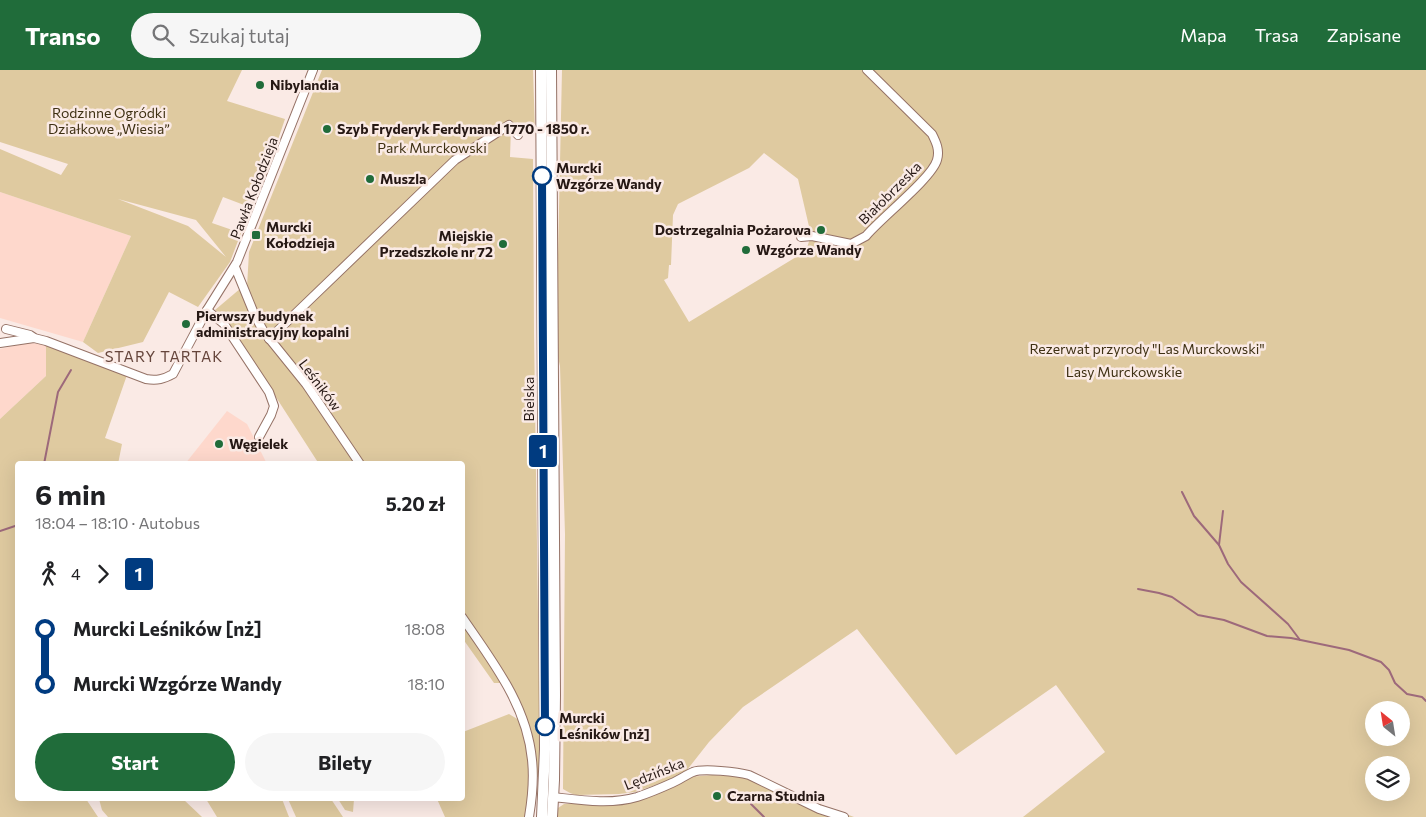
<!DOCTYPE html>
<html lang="pl">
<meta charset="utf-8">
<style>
body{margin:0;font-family:Commissioner,sans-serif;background:#f6f6f6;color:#202124;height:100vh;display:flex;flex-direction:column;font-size:19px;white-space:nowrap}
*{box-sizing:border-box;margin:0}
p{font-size:16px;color:#757577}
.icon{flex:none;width:28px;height:28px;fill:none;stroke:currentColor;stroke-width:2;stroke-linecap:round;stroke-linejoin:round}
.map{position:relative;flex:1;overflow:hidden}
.drawer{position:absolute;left:15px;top:391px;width:450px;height:340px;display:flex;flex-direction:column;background:#fff;border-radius:5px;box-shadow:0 5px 20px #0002}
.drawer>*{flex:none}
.badge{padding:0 10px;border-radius:4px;font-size:18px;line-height:32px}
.needle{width:32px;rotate:330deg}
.controls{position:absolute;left:1365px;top:631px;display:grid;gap:10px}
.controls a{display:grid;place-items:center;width:45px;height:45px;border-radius:50%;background:#fff;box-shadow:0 5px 20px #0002;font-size:25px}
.map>.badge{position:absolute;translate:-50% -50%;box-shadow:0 0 0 2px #fff}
.legs{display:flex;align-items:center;gap:8px;height:55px;padding:0 20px;font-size:16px}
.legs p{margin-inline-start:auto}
.headline{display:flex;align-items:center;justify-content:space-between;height:85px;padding:0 20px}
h1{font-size:28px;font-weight:700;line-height:38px}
.button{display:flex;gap:10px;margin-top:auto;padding:10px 20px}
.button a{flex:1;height:58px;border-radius:30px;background:#206c3a;color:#fff;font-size:20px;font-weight:700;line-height:58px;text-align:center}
.button a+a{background:#f6f6f6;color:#202124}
ul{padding:0 20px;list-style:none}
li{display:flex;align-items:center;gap:18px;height:55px;font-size:19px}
li i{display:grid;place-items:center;width:8px;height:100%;margin:0 6px;background:currentColor}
li i::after{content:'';width:12px;height:12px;margin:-6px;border:4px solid;border-radius:50%;background:#fff}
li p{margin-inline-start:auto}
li:first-child i{background:linear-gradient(#0000 50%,currentColor 0)}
li:last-child i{background:linear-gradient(currentColor 50%,#0000 0)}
header{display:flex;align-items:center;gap:30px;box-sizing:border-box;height:70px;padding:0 25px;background:#206c3a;color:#fff}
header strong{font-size:24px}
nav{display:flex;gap:28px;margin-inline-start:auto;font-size:18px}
.search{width:350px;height:45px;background:#f6f6f6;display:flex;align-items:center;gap:12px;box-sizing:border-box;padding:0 18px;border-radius:28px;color:#757577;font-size:19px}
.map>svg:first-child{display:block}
.built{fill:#fed8cc}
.green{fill:#dfcaa0;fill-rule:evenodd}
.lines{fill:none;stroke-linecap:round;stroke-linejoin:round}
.stream{stroke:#9d697b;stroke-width:2}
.minor-casing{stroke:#957266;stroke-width:10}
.major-casing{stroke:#957266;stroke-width:12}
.minor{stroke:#fff;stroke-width:8}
.major{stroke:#fff;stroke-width:10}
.line-1-casing{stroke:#fff;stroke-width:11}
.line-1{stroke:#003b80;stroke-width:8}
.poi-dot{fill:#206c3a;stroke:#faeae5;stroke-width:2}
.stop-1-dot{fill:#fff;stroke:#003b80;stroke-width:2.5}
.labels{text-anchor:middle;stroke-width:5;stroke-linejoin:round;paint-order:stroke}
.poi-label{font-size:14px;font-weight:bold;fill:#261814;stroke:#faeae5;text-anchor:start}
.park-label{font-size:14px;fill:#3e3013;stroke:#faeae5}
.stop-label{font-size:14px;font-weight:bold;fill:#261814;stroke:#faeae5;text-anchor:start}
.street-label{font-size:14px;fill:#261814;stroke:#faeae5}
.neighbourhood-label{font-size:15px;letter-spacing:1px;fill:#66463c;stroke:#faeae5}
</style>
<header>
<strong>Transo</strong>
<div class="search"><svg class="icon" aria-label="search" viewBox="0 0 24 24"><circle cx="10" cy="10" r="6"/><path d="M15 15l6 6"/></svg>Szukaj tutaj</div>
<nav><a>Mapa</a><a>Trasa</a><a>Zapisane</a></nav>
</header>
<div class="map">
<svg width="1426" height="747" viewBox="0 0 1426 747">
<rect width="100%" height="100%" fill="#faeae5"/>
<g class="built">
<path d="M0,122L131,166L83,272L0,248Z"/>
<path d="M27,273L46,274V306L0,349V279Z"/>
<path d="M227,341L247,354L267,394H185Z"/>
</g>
<g class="green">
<path d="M0,0H242L227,31L285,49L270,93L252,138L223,127L212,153L241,163L230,192L198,237L169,222L143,272L98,283L83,272L131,166L0,122V79L61,105L68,94L0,72ZM118,129L196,150L226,187L188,156Z"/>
<path d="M322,0H533L535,62L511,58L510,87L533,89L534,263L540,686L539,707H536L530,683L529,732L525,747H445L437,729H462L463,662L509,644L519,650L502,613H494L463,569L462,394H319L245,279L215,240L241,218L247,217L249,182Z"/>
<path d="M562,0H1426V747H1023L1105,682L1056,615L956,685L857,559L743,637L709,672L687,700L673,709L635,722L619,724L576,725L570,723L563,719L565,464L560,296L556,278ZM764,83L798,109L811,165L806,181L689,252L664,210L668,208L669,195H671L673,145L678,134L749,98ZM1374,640H1401V668H1374ZM1374,695H1401V722H1374Z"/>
<path d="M46,274L102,297L127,305L105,368L122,374L118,394H18V729H86L98,747H0V349L46,306Z"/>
<path d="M712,705L747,707L854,747H557L558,738L564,734L625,733L689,707Z"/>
<path d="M99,729H183L202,747H108L102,740Z"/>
<path d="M206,729H282L289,747H217Z"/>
<path d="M288,729H331L343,747H296Z"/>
<path d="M338,729H354L353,742L345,740Z"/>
</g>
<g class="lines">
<g class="stream">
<path d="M44,394L58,322L71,300"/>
<path d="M1182,422L1194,446L1219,475"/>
<path d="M1223,441L1219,475L1228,494L1241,512L1288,554L1300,570"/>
<path d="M0,461L18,455"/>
<path d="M1138,519L1159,523L1172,527L1198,545L1224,550L1267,566L1291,568L1349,580L1381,592L1389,600L1395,613L1407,624L1422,627L1426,631"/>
<path d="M751,734L764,747"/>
</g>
<defs>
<g id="minor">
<path d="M801,167L812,166L851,174L866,166C881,148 932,108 937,90C940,80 936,72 932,64L867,0"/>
<path d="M235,197L255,246L264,262L306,314L360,394"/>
<path d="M207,240L224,254L269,322L274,336L271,345L259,367"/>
<path d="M6,259L30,265L33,267"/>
<path d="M269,269L455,90L509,55L518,65"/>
<path d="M0,273L34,268L46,271L146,309C157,311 164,309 173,304L207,240L237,192L313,0"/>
<path d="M462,547C492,591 527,635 532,690C534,708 532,729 529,747"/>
<path d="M553,727C580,730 610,735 637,727C649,723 661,718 672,713C679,710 686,705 693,702C703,698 738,702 749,705L819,739L844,747"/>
</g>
<g id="major">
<path d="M541,0L545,679L542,747"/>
<path d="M551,0L555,625L554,710L552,747"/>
</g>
</defs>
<use href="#minor" class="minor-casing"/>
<use href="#major" class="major-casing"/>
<use href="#minor" class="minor"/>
<use href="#major" class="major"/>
</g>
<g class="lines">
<defs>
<path id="line-1" d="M542,106L545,656"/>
</defs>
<use href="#line-1" class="line-1-casing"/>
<use href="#line-1" class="line-1"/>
</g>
<g class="poi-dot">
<circle cx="260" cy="15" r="5"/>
<circle cx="327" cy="59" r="5"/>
<circle cx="370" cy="109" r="5"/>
<circle cx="821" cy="160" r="5"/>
<rect x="251" y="160" width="10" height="10" rx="2.5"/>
<circle cx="503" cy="174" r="5"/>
<circle cx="746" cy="180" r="5"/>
<circle cx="186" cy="254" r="5"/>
<circle cx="219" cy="374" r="5"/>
<circle cx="717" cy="726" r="5"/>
</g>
<g class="stop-1-dot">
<circle cx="542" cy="106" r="9"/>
<circle cx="545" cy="656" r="9"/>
</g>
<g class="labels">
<g class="poi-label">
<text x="270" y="20">Nibylandia</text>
<text x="337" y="64">Szyb Fryderyk Ferdynand 1770 - 1850 r.</text>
<text x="380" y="114">Muszla</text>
<text x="266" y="162">Murcki<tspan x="266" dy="16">Kołodzieja</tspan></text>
<text x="811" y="165" text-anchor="end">Dostrzegalnia Pożarowa</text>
<text x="493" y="171" text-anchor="end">Miejskie<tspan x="493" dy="16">Przedszkole nr 72</tspan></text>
<text x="756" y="185">Wzgórze Wandy</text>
<text x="196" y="251">Pierwszy budynek<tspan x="196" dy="16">administracyjny kopalni</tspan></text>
<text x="229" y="379">Węgielek</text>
<text x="727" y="731">Czarna Studnia</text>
</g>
<g class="park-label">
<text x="109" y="48">Rodzinne Ogródki<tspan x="109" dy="16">Działkowe „Wiesia”</tspan></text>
<text x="432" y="83">Park Murckowski</text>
<text x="1147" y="284">Rezerwat przyrody "Las Murckowski"</text>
<text x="1124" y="307">Lasy Murckowskie</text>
</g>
<g class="stop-label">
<text x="556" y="103">Murcki<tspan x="556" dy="16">Wzgórze Wandy</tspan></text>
<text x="559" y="653">Murcki<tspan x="559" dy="16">Leśników [nż]</tspan></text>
</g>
<g class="street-label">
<text transform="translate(254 118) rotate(-69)" y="5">Pawła Kołodzieja</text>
<text transform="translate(890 123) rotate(-45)" y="5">Białobrzeska</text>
<text transform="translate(320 315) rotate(53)" y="5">Leśników</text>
<text transform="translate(529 329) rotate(-90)" y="5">Bielska</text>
<text transform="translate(654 704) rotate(-22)" y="5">Lędzińska</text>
</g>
<g class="neighbourhood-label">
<text x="164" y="292">STARY TARTAK</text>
</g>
</g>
</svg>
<div class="controls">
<a><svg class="needle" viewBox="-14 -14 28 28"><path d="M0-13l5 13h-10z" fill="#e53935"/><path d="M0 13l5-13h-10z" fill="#757577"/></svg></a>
<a><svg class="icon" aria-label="layers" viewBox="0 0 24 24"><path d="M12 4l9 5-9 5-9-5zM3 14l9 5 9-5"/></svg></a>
</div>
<b class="badge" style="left:543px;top:381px;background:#003b80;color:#fff">1</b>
<section class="drawer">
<div class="headline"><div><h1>6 min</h1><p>18:04 – 18:10 · Autobus</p></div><b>5.20 zł</b></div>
<div class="legs"><svg class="icon" aria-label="walk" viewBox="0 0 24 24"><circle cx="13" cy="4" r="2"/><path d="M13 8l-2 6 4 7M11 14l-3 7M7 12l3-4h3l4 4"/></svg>4<svg class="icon" aria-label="forward" viewBox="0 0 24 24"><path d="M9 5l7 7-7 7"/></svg><b class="badge" style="background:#003b80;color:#fff">1</b></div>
<ul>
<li><i style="color:#003b80"></i><b>Murcki Leśników [nż]</b><p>18:08</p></li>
<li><i style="color:#003b80"></i><b>Murcki Wzgórze Wandy</b><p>18:10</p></li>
</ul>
<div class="button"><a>Start</a><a>Bilety</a></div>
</section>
</div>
